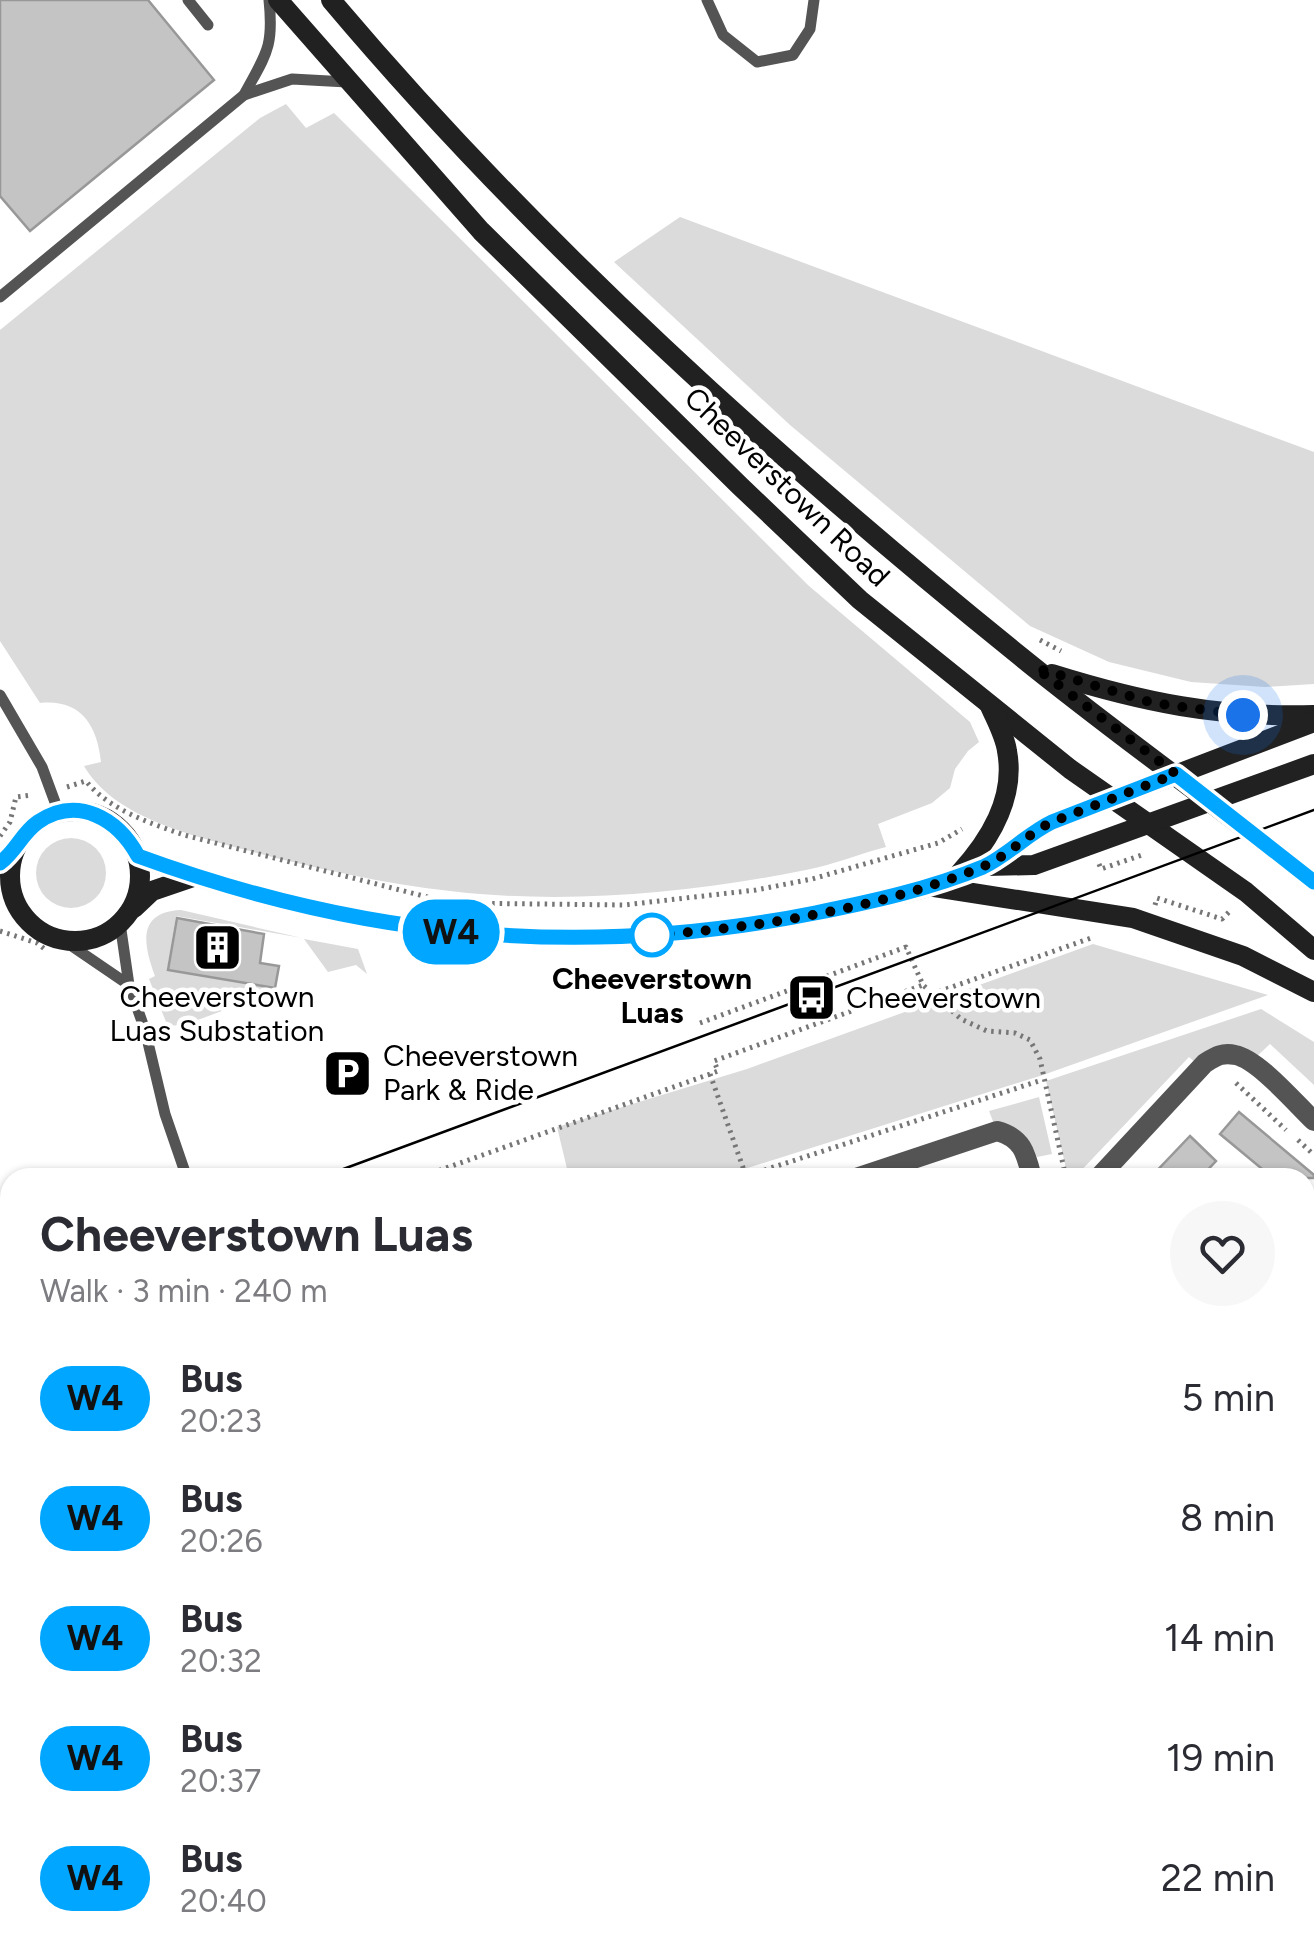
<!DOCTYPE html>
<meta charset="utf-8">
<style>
body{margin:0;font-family:Figtree,sans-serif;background:#f7f7f7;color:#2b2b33;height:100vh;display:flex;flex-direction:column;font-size:38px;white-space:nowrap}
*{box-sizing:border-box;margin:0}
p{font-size:32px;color:#7c7c81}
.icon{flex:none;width:55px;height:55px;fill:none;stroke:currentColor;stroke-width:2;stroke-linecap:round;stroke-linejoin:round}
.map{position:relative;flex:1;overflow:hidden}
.sheet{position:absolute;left:0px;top:1168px;width:1315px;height:792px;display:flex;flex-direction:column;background:#fff;border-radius:30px 30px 0 0;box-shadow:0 2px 8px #0004}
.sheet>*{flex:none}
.badge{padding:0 20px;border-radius:32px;font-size:35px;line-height:65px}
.you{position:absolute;width:50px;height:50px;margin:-25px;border:8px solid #fff;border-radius:50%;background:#1a73e8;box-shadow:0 0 0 15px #1a73e833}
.map>.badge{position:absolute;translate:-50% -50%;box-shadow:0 0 0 5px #fff}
.round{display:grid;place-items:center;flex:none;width:105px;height:105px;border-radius:52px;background:#f7f7f7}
.headline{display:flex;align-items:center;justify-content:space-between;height:170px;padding:0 40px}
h1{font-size:48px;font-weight:700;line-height:75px}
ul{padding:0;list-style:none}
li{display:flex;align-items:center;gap:30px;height:120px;padding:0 40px}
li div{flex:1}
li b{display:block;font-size:38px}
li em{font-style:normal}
li .badge{min-width:110px;font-weight:700;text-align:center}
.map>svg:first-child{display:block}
.green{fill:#dbdbdb}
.building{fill:#c4c4c4;stroke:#989898;stroke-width:2.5}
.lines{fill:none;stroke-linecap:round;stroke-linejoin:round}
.path{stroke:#767676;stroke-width:5;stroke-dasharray:2.5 5;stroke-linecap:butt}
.service{stroke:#545454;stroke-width:11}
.minor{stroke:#545454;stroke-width:20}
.secondary{stroke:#212121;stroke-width:20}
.tram{stroke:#000;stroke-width:2.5}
.line-casing{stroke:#fff;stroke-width:22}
.line{stroke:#00a6ff;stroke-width:15}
.walk{stroke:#000;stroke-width:10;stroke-dasharray:0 18}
.stop-dot{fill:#fff;stroke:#00a6ff;stroke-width:5}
.labels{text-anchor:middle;stroke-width:9;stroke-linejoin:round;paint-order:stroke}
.street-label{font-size:30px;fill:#000;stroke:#fff}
.stop-label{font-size:30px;font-weight:bold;fill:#000;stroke:#fff}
.poi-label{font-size:30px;fill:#000;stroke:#fff;text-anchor:start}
</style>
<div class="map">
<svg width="1314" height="1959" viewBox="0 0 1314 1959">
<rect width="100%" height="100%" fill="#fff"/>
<g class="green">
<path d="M286,104L306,128L334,113L809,586L970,722L979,742L968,751L955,769L950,788L932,803L878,824L886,847C859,854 833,865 806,870C691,893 566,905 450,891C380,883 310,867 242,849C188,834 114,817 84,766L101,762C97,725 81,699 40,703L0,641V330L260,118Z"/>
<path d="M680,217L1314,452V684L1265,687L1191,682L1109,662L1030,626L790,425L614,262Z"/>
<circle cx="71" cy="873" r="35"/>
<path d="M181,910L302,938L176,916L167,970L281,989L187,1024L171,1026L166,1022L149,979L155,976C143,944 137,912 181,910Z"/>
<path d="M304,939L358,949L367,974L356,965L328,972Z"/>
<path d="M1093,944L1268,995L1043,1075L719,1177H569L557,1127L747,1069Z"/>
<path d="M1261,1009L1314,1042V1085L1270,1044L1255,1058L1197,1064L1189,1057L1075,1177H1068L1046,1081Z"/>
<path d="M1039,1097L1052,1154L1037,1157C1029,1135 1020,1127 996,1129L989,1111Z"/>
</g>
<g class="building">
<path d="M0,0H148L214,80L30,231L0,196Z"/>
<path d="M177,918L264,934L260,963L279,966L275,988L168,970Z"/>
<path d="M1239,1112L1314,1175V1178H1273L1220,1134Z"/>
<path d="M1190,1136L1216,1161L1200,1178H1150Z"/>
</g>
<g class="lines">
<g class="path">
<path d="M1040,640L1061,651"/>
<path d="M67,787L86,781C109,810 150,823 184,835L451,903L624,905L756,890L812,879L938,843L962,829"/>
<path d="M0,836L10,822L16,797L32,795"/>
<path d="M1099,864L1101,869L1142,855"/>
<path d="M1155,905L1157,898L1222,919L1232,909"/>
<path d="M0,931L37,943L47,951"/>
<path d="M932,994L1094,937"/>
<path d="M700,1023L906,947L923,985L961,1019L987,1031L1015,1033L1030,1040L1040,1059L1066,1178"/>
<path d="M710,1074L746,1176L1042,1080"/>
<path d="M1236,1083L1286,1130"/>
<path d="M1298,1140L1314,1155"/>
<path d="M418,1178L710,1074L718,1071L714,1061L923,985"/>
<path d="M1305,1259L1314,1249"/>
<path d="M1305,1296L1314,1305"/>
<path d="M0,1328L10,1324"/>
<path d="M1305,1512L1314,1507"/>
<path d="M1305,1828L1314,1842"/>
<path d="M447,1950L453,1959"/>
<path d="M865,1950L873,1959"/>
<path d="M113,1959L115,1950"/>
<path d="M261,1959L275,1950"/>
<path d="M1255,1959L1269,1950"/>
</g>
<g class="service">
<path d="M188,0L208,25"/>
<path d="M707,0L723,35L757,62L793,55L810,29L814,0"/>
<path d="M244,95C266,54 274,48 269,0"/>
<path d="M0,297L244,95L292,79L347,82"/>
<path d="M0,695L42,767L59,813"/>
<path d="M120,923L129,985L145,1030L165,1114L187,1178"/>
<path d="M63,940L129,985"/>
</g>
<g class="minor">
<path d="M856,1178L997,1131C1023,1138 1026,1154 1032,1178"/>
<path d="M1098,1178L1205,1063C1215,1057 1222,1052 1235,1055C1258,1059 1296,1104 1314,1121"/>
<path d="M1305,1550L1314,1545"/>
<path d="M1305,1602L1314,1615"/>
<path d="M1305,1693L1314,1705"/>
<path d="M1305,1781L1314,1795"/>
<path d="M477,1950L483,1959"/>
<path d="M832,1950L839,1959"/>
<path d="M213,1959L227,1957L237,1950"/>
<path d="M1294,1959L1314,1945"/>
</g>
<g class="secondary">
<path d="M278,0L481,231L740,486L860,600L1070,769L1246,892L1314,950"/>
<path d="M331,0C533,240 777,460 1020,656C1116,734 1217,805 1314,882"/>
<path d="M1052,674C1142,702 1219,718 1314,715"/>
<circle cx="75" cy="876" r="65"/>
<path d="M137,856C362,938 580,960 815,913C870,902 931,890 983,867C1007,856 1027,834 1052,822L1314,722"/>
<path d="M986,866L1034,865L1314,764"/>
<path d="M959,874C989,841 1016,799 1007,751C1005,736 996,720 990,706"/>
<path d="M928,886L1133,918L1243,956L1314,992"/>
<path d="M134,908L152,891L193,877"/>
</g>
<g class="tram">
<path d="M319,1178L1314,810"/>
<path d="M0,1310L10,1306"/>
</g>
</g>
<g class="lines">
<defs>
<path id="line" d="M0,863C16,851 22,833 38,822C78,795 118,819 138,856C362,938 580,960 815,913C870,902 930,889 983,867C1007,856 1027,834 1052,822L1176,774L1314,882"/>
</defs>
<use href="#line" class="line-casing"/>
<use href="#line" class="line"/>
<path class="walk" d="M652,935C759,928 882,908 982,867C1007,857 1027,834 1052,822L1176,774L1036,668L1153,703L1243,715"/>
</g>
<defs>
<symbol id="building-square" viewBox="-11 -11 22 22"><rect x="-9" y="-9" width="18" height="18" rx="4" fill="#000" stroke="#fff"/><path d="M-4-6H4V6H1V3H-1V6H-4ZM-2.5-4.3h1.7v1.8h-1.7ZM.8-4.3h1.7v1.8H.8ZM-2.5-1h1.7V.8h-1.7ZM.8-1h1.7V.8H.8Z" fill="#fff"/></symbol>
<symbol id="bus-square" viewBox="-11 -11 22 22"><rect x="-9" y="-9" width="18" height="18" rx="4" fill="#000" stroke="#fff"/><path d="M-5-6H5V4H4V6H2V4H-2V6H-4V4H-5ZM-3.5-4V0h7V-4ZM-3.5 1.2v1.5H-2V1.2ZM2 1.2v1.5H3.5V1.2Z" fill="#fff"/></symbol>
<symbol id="parking-square" viewBox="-11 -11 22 22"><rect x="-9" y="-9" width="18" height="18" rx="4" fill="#000" stroke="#fff"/><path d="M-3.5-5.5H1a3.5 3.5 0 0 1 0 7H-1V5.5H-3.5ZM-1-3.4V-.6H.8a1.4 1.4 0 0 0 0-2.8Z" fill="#fff"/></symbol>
</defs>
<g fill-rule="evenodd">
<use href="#building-square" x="190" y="920" width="55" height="55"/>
<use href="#bus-square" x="784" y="970" width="55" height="55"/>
<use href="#parking-square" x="320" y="1046" width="55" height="55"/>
</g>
<circle class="stop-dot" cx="652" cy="935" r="20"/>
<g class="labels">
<g class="street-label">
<text transform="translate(787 487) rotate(44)" y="10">Cheeverstown Road</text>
</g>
<g class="stop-label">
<text x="652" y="989">Cheeverstown<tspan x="652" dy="34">Luas</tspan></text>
</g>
<g class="poi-label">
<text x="217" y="1007" text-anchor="middle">Cheeverstown<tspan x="217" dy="34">Luas Substation</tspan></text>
<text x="846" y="1008">Cheeverstown</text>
<text x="383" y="1066">Cheeverstown<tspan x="383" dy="34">Park &amp; Ride</tspan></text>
</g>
</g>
</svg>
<div class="you" style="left:1243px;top:715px"></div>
<b class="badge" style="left:451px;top:932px;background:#00a6ff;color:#111">W4</b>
<section class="sheet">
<div class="headline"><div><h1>Cheeverstown Luas</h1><p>Walk · 3 min · 240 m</p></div><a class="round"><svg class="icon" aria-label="heart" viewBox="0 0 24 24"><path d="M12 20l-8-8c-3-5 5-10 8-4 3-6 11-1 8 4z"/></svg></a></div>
<ul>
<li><span class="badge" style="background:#00a6ff;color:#111">W4</span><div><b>Bus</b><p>20:23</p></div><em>5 min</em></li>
<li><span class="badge" style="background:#00a6ff;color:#111">W4</span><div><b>Bus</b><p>20:26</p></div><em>8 min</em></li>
<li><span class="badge" style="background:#00a6ff;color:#111">W4</span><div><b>Bus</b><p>20:32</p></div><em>14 min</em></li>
<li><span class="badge" style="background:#00a6ff;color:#111">W4</span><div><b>Bus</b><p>20:37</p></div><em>19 min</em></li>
<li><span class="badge" style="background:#00a6ff;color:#111">W4</span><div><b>Bus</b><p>20:40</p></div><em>22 min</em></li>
</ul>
</section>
</div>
